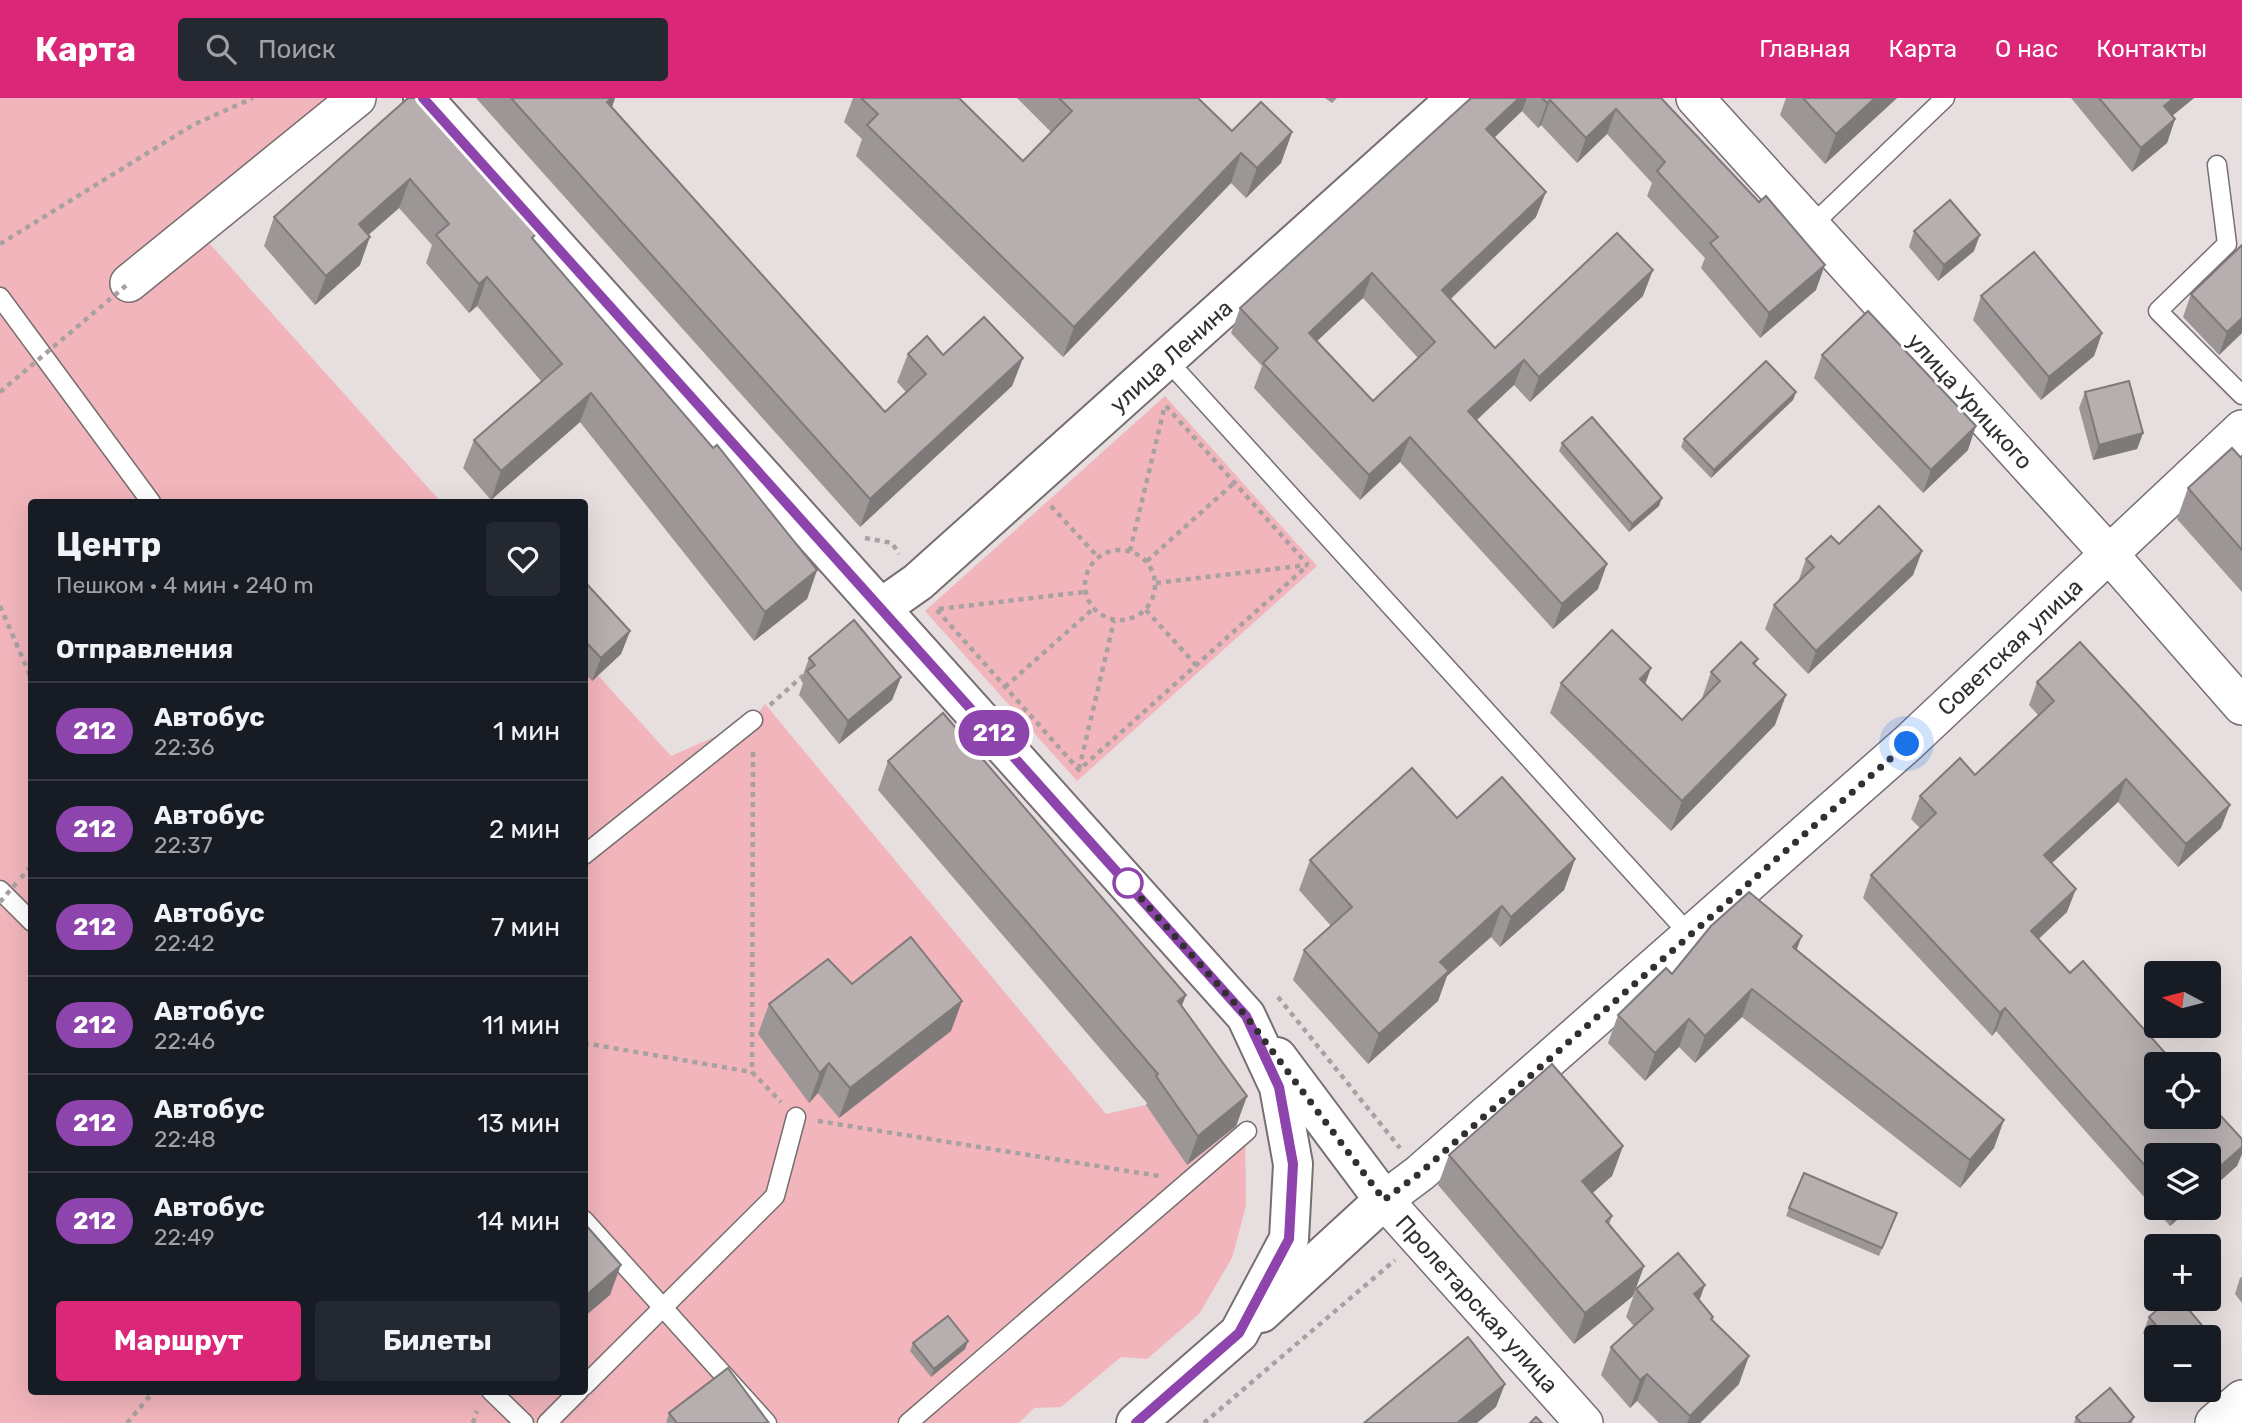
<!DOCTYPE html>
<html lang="ru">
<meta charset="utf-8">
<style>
body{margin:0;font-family:Rubik,sans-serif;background:#242831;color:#f1f3f6;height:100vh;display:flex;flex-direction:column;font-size:26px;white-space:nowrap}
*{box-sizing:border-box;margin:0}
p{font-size:23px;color:#9ea1a6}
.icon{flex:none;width:38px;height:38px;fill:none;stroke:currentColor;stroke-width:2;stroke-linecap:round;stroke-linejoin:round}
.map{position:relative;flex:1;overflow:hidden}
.sheet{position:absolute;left:28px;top:401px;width:560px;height:896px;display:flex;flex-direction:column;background:#171b24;border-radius:7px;box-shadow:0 7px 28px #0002}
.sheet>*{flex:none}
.badge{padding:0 14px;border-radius:23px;font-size:24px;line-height:46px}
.needle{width:46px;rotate:277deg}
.fabs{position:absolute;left:2144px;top:863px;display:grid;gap:14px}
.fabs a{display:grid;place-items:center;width:77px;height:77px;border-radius:7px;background:#171b24;box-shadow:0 7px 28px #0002;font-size:35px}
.you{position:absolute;width:35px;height:35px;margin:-18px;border:5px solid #fff;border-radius:50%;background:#1a73e8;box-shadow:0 0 0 10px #1a73e833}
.map>.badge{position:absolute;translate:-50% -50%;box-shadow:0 0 0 4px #fff}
h2{padding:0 28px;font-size:26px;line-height:63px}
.round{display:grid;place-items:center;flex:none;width:74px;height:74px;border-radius:7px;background:#242831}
.head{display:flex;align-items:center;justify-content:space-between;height:119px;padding:0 28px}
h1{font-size:33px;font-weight:700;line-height:52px}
.cta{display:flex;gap:14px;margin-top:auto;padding:14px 28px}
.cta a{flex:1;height:80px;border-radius:7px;background:#db2777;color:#fff;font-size:28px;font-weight:700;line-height:80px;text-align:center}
.cta a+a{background:#242831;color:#f1f3f6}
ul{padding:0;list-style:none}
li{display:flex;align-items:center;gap:21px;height:98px;padding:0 28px;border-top:2px solid #363941}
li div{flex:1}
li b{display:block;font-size:26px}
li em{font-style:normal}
li .badge{min-width:77px;font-weight:700;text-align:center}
header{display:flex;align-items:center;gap:42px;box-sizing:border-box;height:98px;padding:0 35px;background:#db2777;color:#fff}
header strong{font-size:33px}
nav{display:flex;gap:38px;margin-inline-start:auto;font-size:24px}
.search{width:490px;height:63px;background:#242831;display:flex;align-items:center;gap:18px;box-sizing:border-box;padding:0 24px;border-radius:7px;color:#9ea1a6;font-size:26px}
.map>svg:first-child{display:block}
.green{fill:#f2b5bc}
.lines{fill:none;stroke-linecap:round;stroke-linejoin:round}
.lane-casing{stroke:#766e6f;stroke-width:21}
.street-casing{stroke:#766e6f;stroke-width:40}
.secondary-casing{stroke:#766e6f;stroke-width:42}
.path{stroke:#a7a1a2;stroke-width:4.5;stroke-dasharray:5 5;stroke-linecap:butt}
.lane{stroke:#fff;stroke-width:18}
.street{stroke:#fff;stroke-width:37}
.secondary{stroke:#fff;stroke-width:38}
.path-bridge{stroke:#a7a1a2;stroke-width:4.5;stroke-dasharray:5 5;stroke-linecap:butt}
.wall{fill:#9d9696;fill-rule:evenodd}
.shaded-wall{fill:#7f7a7a}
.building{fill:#b6aeaf;stroke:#7f7a7a;stroke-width:2;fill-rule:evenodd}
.line-casing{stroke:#fff;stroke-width:16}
.line{stroke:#8e44ad;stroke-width:10}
.walk{stroke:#322f30;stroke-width:7;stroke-dasharray:0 12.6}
.stop-dot{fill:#fff;stroke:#8e44ad;stroke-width:3.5}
.labels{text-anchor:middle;stroke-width:6;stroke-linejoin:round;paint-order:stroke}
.street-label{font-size:23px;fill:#322f30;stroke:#fff}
</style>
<header>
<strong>Карта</strong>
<div class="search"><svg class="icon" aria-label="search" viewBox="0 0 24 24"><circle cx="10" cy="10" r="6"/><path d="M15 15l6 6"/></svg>Поиск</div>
<nav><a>Главная</a><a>Карта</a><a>О нас</a><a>Контакты</a></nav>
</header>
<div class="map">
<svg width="2242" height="1325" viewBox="0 0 2242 1325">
<rect width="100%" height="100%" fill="#e6dedf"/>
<g class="green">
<path d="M0,0H343L201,136L441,404H32V1293H584L585,563L671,658L753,622L765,606L1106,1016L1146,1007L1188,1067L1236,1028L1245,1025L1246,1108L1232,1160L1199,1216L1147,1261L1121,1259L1061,1309L1034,1310L1019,1325H0Z"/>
<path d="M1165,298L1317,468L1077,683L925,513Z"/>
</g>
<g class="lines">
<defs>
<g id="lane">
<path d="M2217,67L2227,146L2158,213L2242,297"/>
<path d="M1811,128L1945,0"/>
<path d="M0,199L151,404"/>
<path d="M1167,262L1689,836"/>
<path d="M584,757L753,622"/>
<path d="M0,792L32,824"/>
<path d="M584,1122L767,1325"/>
<path d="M584,1288L775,1098L796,1019"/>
<path d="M491,1293L524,1325"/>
<path d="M547,1325L579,1293"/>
<path d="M908,1325L1247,1033"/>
</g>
<g id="street">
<path d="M1695,0L2109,456L2242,608"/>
<path d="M129,185L357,0"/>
<path d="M1584,1325L1384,1102L1420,1075L1907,646L2242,331"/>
<path d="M2214,1325L2242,1301"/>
</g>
<g id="secondary">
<path d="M423,0L1246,918L1279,989L1293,1066L1289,1141L1239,1235L1136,1325"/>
<path d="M881,510L918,484L1457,0"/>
<path d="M1261,1215L1384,1102L1277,959"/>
</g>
</defs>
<use href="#lane" class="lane-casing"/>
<use href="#street" class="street-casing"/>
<use href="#secondary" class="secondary-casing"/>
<g class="path">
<path d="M0,146L193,27L253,0"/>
<path d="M1166,308L1308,467"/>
<path d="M1051,408L1098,459"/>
<path d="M865,440L892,445L899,456"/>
<circle cx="1120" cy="487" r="35"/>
<path d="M1130,453L1164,311"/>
<path d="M1147,463L1234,385"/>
<path d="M1156,485L1307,467"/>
<path d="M0,508L29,575L32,589"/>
<path d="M939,511L1084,494"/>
<path d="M937,512L1079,672L1308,467"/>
<path d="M1146,512L1196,567"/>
<path d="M1005,589L1093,511"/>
<path d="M770,607L805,576"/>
<path d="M753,654L752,974L781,1004"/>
<path d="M1079,671L1114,523"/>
<path d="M21,780L32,767"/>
<path d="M1278,899L1400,1050"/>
<path d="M584,945L752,974"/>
<path d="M818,1023L1159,1078"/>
<path d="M127,1325L154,1293"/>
<path d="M473,1325L477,1313"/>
<path d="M1204,1325L1395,1162"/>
</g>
<use href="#lane" class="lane"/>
<use href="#street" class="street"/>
<use href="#secondary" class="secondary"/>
<g class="path-bridge">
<path d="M0,294L129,185"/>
<path d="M0,804L19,782"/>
</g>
</g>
<g class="wall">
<path d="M408,0L534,142L817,472L807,501L754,543L580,324L491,402L463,370L474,342L541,283L477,208L469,215L426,165L432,147L399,110L368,137L360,167L315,207L264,148L274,119Z"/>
<path d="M476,0H615L612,9L885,314L906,294L897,284L908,256L1023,260L1012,288L860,429Z"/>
<path d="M853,0H959L1023,63L1051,34L1017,0H1198L1232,33L1292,34L1281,65L1246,100L1231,85L1063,259L856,58L862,41L844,24Z"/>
<path d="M1325,0H1337L1332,5Z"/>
<path d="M1471,0H1661L1816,192L1760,240L1701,170L1705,160L1647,98L1652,85L1607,36L1577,65L1541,27L1538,30L1522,13L1494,40L1536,119L1451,201L1495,250L1643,198L1530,304L1514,287L1477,322L1598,491L1553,531L1400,364L1360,402L1254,290L1262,268L1231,235L1240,210ZM1363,200L1418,260L1373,303L1317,243Z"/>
<path d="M1786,0H1897L1825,66L1780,17Z"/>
<path d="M2071,0H2194L2172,18L2175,21L2167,45L2132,74Z"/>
<path d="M1914,133L1974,153L1938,183L1909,149Z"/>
<path d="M2191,196L2242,235L2219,257L2183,219Z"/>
<path d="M1981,198L2102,235L2094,258L2041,302L1973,222Z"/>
<path d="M1822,257L1968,352L1923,395L1814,280Z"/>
<path d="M1796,294L1793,302L1711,380L1681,349L1684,341Z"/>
<path d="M2085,294L2143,335L2137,351L2093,362L2079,310Z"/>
<path d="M1562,345L1659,408L1629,434L1559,353Z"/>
<path d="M2242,361V494L2177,421L2188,390Z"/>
<path d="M1839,446L1922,453L1913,477L1808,576L1765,531L1774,507L1798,484L1806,461Z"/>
<path d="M584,483L630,533L621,556L592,583L584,574Z"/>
<path d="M809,560L901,579L892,602L839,646L799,597L803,585L801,583Z"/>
<path d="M1758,561L1755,567L1775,627L1671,733L1550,615L1561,585L1651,570L1645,586L1682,622L1701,603L1711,574Z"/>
<path d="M2037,584L2221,730L2178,769L2118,704L2051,765L2067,814L2039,841L2237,1068L2156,1057V1110H2191L2170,1128L1996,933L1992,938L1863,800L1871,777L1920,730L1911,721L1920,698L1975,677L2038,617L2029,607Z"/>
<path d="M888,663L1182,908L1247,998L1236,1028L1187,1067L1146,1007L1147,1005L878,692Z"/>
<path d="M1575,761L1564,792L1500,849L1491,839L1447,878L1438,903L1368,966L1293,882L1304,852L1331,828L1299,792L1310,762Z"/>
<path d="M1796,852L1994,1050L1960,1090L1742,919L1695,965L1679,949L1645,983L1608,945L1618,917L1672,876Z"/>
<path d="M852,886L962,903L951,933L839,1020L818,995L809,1005L758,936L769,906Z"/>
<path d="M1623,1048L1612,1078L1592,1095L1612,1118L1609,1127L1644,1168L1633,1198L1574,1246L1438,1087L1449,1057Z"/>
<path d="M1789,1110L1897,1115L1879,1158L1786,1118Z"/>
<path d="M2242,1179V1205L2235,1196L2240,1180Z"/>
<path d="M1636,1191L1700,1202L1713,1219L1712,1222L1739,1286L1700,1325H1659L1637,1303L1630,1310L1601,1277L1611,1249L1634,1228L1626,1219Z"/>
<path d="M2170,1200H2179L2216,1244L2210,1260L2208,1262V1239H2156V1250L2143,1235L2149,1219Z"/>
<path d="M968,1243L965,1251L931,1279L910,1253L913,1245Z"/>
<path d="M2156,1259V1291L2146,1279L2152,1263Z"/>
<path d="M2157,1292H2174L2164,1300Z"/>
<path d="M669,1315L769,1325H666Z"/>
<path d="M2076,1319H2134L2132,1325H2074Z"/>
</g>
<g class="shaded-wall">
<path d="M612,0H615L607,23V4Z"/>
<path d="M1519,0H1527L1522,13L1477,56L1486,31Z"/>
<path d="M1875,0H1897L1825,66L1836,36Z"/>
<path d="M2174,0H2194L2156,31L2164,8Z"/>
<path d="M1550,2L1541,27L1538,30L1547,5Z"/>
<path d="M1616,11L1607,36L1577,65L1586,40Z"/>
<path d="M2175,21L2167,45L2132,74L2141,50Z"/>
<path d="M1292,34L1281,65L1246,100L1257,70Z"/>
<path d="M1241,55L1231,85L1063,259L1074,229Z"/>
<path d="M410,81L399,110L349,154L359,126Z"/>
<path d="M1546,94L1536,119L1433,217L1442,192Z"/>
<path d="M1980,137L1974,153L1938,183L1944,167Z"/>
<path d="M370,139L360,167L315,207L326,178Z"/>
<path d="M1825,167L1816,192L1760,240L1769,215Z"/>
<path d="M1653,172L1643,198L1530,304L1539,279Z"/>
<path d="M1372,175L1363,200L1299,260L1309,235Z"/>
<path d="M487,179L477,208L469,215L479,186Z"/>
<path d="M2242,220V235L2219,257L2227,234Z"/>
<path d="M2102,235L2094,258L2041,302L2049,279Z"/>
<path d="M1023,260L1012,288L860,429L870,401Z"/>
<path d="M1524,262L1514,287L1459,338L1468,313Z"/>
<path d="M1796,294L1793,302L1711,380L1714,372Z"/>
<path d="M591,295L580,324L491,402L501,373Z"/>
<path d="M1976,328L1968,352L1923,395L1931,372Z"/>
<path d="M2143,335L2137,351L2093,362L2099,347Z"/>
<path d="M1410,339L1400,364L1360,402L1369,377Z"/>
<path d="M1662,400L1659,408L1629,434L1632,426Z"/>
<path d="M1922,453L1913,477L1808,576L1816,553Z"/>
<path d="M1607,466L1598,491L1553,531L1562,506Z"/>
<path d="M817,472L807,501L754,543L765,514Z"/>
<path d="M630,533L621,556L592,583L601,560Z"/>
<path d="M1651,570L1640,600V581Z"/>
<path d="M901,579L892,602L839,646L848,623Z"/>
<path d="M1786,597L1775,627L1671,733L1682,703Z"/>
<path d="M2126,681L2118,704L2036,780L2044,757Z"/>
<path d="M2230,707L2221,730L2178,769L2186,746Z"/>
<path d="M1575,761L1564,792L1500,849L1511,819Z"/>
<path d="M2076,791L2067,814L2023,855L2031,833Z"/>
<path d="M1502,808L1491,839L1447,878L1438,903L1368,966L1379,936L1440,864Z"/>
<path d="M1802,838L1791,866L1793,849Z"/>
<path d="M1752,891L1742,919L1695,965L1705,938Z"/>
<path d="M1186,897L1175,926L1178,903Z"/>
<path d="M962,903L951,933L839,1020L850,990Z"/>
<path d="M2005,910L1996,933L1992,938L2000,915Z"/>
<path d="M1689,921L1679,949L1645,983L1655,955Z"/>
<path d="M829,965L818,995L809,1005L820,975Z"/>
<path d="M1247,998L1236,1028L1187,1067L1198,1038Z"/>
<path d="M2004,1022L1994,1050L1960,1090L1970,1062Z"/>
<path d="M1623,1048L1612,1078L1571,1114L1582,1083Z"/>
<path d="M2242,1049V1056L2237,1068L2208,1094V1079Z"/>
<path d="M2177,1110H2191L2170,1128Z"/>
<path d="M621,1167L610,1197L584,1219V1199Z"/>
<path d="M1644,1168L1633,1198L1574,1246L1585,1215Z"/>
<path d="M1705,1187L1695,1214L1694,1196Z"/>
<path d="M968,1243L965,1251L931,1279L934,1271Z"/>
<path d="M2216,1244L2210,1260L2208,1262V1251Z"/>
<path d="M1749,1258L1739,1286L1700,1325H1687L1690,1318Z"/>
<path d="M1647,1276L1637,1303L1630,1310L1640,1282Z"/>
<path d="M1505,1286L1496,1309L1477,1325H1457Z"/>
<path d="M2167,1292H2174L2164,1300Z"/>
</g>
<g class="building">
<path d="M408,0H416L536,136L532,140L713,350L717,347L817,472L765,514L591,295L501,373L474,342L562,266L487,179L479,186L436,137L449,126L410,81L359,126L370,139L326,178L274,119Z"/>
<path d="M511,0H612L607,4L885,314L926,276L908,256L927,238L943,257L984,219L1023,260L870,401Z"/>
<path d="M861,0H959L1023,63L1072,13L1059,0H1198L1232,33L1261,4L1292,34L1257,70L1241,55L1074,229L867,27L878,16Z"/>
<path d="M1471,0H1519L1486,31L1546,94L1442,192L1495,250L1617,135L1653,172L1539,279L1524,262L1468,313L1607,466L1562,506L1410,339L1369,377L1263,265L1278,250L1240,210ZM1372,175L1435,244L1373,303L1309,235Z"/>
<path d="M1542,0H1661L1759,104L1766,98L1825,167L1769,215L1710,145L1718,139L1657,73L1665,64L1616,11L1586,40L1550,2L1547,5Z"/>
<path d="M1803,0H1875L1836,36Z"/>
<path d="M2099,0H2174L2164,8L2175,21L2141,50Z"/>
<path d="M1950,102L1980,137L1944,167L1914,133Z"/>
<path d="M2242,147V220L2227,234L2191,196Z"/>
<path d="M2034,154L2102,235L2049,279L1981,198Z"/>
<path d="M1868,213L1976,328L1931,372L1822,257Z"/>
<path d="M1766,263L1796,294L1714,372L1684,341Z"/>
<path d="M2129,283L2143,335L2099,347L2085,294Z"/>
<path d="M1592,319L1662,400L1632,426L1562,345Z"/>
<path d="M2232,350L2242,361V452L2188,390Z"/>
<path d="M1879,408L1922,453L1816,553L1774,507L1814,469L1806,461L1831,438L1839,446Z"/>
<path d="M584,483L630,533L601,560L584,542Z"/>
<path d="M854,522L901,579L848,623L807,573L815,567L809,560Z"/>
<path d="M1612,532L1651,570L1640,581L1682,622L1720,583L1711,574L1741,544L1758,561L1753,565L1786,597L1682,703L1561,585Z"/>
<path d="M2080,544L2230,707L2186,746L2126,681L2044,757L2076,791L2031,833L2070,875L2083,863L2175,966H2156V1018H2208V1004L2242,1041V1049L2208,1079V1057H2156V1080L2005,910L2000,915L1871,777L1936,715L1920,698L1960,660L1975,677L2054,603L2037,584Z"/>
<path d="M943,615L1186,897L1178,903L1247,998L1198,1038L1156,978L1158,976L888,663Z"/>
<path d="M1412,670L1457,720L1502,679L1575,761L1511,819L1502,808L1440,864L1449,873L1379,936L1304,852L1352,809L1310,762Z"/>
<path d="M1749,794L1802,838L1793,849L2004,1022L1970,1062L1752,891L1705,938L1689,921L1655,955L1618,917L1666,870L1672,876L1711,828Z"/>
<path d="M911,839L962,903L850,990L829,965L820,975L769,906L828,861L852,886Z"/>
<path d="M1552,966L1623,1048L1582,1083L1612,1118L1606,1123L1644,1168L1585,1215L1449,1057Z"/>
<path d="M1804,1075L1897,1115L1882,1150L1789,1110Z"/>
<path d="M584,1125L621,1167L584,1199Z"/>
<path d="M1678,1155L1705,1187L1694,1196L1713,1219L1711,1221L1749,1258L1690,1318L1647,1276L1640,1282L1611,1249L1653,1211L1636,1191Z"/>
<path d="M2170,1200H2179L2216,1244L2208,1251V1239H2166L2149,1219Z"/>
<path d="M948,1218L968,1243L934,1271L913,1245Z"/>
<path d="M1468,1239L1505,1286L1457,1325H1364Z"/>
<path d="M2156,1259V1268L2152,1263Z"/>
<path d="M728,1270L769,1325H677L669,1315Z"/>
<path d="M2110,1290L2134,1319L2128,1325H2081L2076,1319Z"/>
<path d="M1536,1319L1542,1325H1530Z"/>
</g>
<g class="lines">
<defs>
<path id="line" d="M423,0L1246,918L1279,989L1293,1066L1289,1141L1239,1235L1136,1325"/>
</defs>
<use href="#line" class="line-casing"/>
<use href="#line" class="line"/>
<path class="walk" d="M1128,785L1122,779L1246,918L1384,1102L1420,1075L1907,646"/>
</g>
<circle class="stop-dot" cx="1128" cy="785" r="14"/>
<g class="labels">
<g class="street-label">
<text transform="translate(1171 258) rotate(-42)" y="8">улица Ленина</text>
<text transform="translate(1970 303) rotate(48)" y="8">улица Урицкого</text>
<text transform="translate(2010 549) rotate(-43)" y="8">Советская улица</text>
<text transform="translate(1477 1206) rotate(48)" y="8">Пролетарская улица</text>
</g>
</g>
</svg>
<div class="fabs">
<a><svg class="needle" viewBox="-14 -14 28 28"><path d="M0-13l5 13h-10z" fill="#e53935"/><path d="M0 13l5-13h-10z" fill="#9ea1a6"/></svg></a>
<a><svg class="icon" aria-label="locate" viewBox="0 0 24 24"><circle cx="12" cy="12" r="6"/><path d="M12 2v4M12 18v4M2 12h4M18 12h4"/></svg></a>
<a><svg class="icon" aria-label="layers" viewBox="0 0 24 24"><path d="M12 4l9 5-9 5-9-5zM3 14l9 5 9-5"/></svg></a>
<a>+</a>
<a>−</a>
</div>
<div class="you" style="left:1907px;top:646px"></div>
<b class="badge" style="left:994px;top:635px;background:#8e44ad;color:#fff">212</b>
<section class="sheet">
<div class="head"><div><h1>Центр</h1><p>Пешком · 4 мин · 240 m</p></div><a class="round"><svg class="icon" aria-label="heart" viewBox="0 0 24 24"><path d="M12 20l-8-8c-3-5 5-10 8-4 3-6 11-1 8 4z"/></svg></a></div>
<h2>Отправления</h2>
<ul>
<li><span class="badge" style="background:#8e44ad;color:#fff">212</span><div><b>Автобус</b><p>22:36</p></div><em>1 мин</em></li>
<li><span class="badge" style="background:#8e44ad;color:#fff">212</span><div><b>Автобус</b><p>22:37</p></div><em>2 мин</em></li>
<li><span class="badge" style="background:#8e44ad;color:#fff">212</span><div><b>Автобус</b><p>22:42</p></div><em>7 мин</em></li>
<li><span class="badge" style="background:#8e44ad;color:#fff">212</span><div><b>Автобус</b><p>22:46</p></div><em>11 мин</em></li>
<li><span class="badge" style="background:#8e44ad;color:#fff">212</span><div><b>Автобус</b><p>22:48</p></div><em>13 мин</em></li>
<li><span class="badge" style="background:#8e44ad;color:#fff">212</span><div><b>Автобус</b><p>22:49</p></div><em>14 мин</em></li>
</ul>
<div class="cta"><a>Маршрут</a><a>Билеты</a></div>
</section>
</div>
